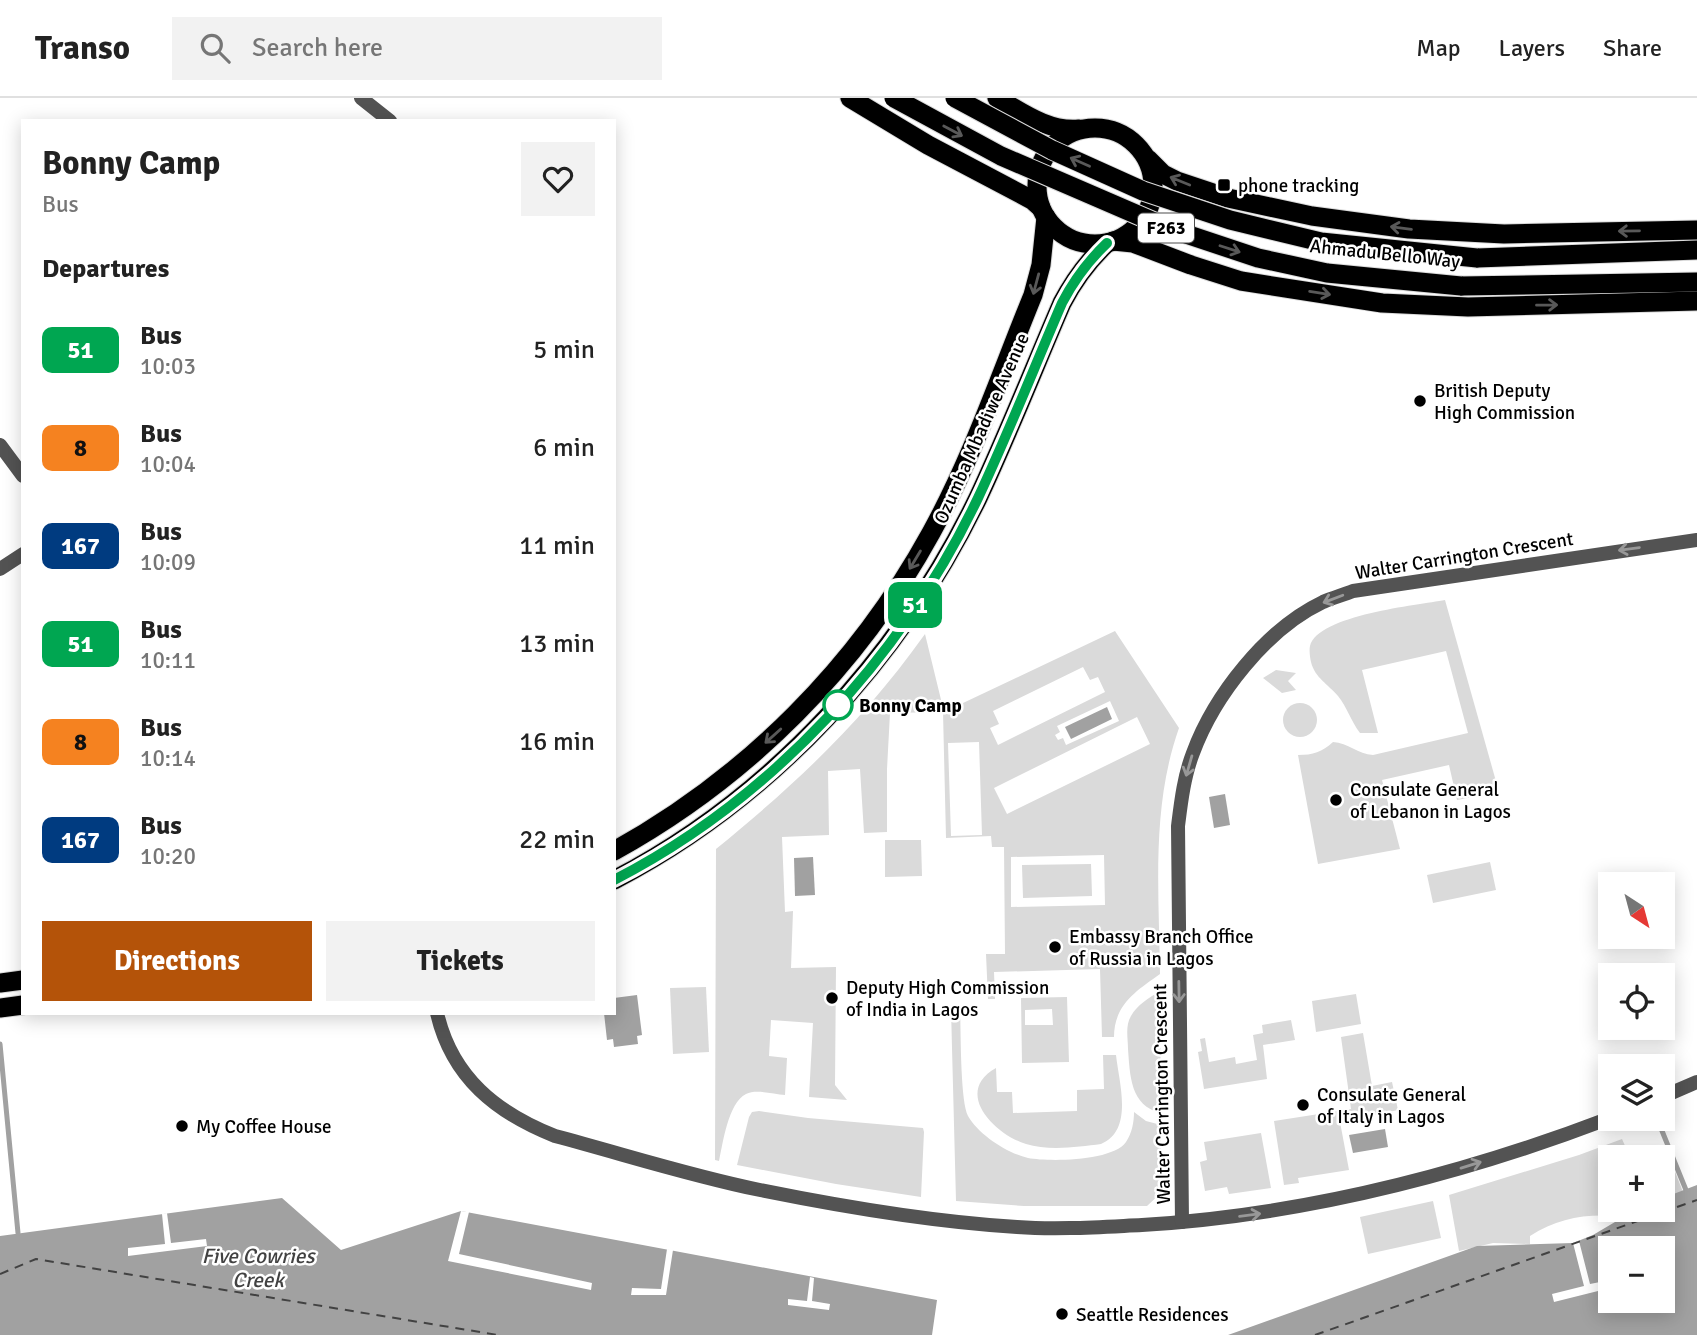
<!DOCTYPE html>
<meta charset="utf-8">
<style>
body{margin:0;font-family:Signika,sans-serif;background:#f2f2f2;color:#222;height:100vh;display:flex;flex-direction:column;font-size:26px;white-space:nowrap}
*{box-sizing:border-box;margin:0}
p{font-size:23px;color:#767676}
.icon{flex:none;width:38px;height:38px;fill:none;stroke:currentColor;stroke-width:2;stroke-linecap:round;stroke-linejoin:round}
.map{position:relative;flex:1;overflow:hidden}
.sheet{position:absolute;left:21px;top:21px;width:595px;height:896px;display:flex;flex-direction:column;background:#fff;border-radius:0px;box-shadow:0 4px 18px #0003}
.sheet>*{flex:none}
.badge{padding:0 14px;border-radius:10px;font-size:24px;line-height:46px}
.needle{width:46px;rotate:144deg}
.tools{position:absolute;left:1598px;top:774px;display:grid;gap:14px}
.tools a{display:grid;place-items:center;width:77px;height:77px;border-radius:0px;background:#fff;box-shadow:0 4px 18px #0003;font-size:35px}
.map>.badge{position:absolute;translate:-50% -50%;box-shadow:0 0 0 4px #fff}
h2{padding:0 21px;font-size:26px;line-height:63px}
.round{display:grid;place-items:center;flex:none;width:74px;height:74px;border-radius:0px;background:#f2f2f2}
.summary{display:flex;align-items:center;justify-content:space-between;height:119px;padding:0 21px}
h1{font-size:33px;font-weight:800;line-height:52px}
.cta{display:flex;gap:14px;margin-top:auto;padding:14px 21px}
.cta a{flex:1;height:80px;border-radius:0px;background:#b45309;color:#fff;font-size:28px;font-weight:800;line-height:80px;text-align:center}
.cta a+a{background:#f2f2f2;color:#222}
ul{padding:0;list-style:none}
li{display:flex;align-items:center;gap:21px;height:98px;padding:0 21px}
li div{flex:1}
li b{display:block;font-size:26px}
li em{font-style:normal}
li .badge{min-width:77px;font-weight:700;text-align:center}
header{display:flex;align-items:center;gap:42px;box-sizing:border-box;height:98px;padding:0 35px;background:#fff;border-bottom:2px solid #e0e0e0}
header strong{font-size:33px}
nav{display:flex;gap:38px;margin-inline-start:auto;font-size:24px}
.search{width:490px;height:63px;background:#f2f2f2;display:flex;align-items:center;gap:18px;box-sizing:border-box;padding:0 24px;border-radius:0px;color:#767676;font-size:26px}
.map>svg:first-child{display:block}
.green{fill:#dadada;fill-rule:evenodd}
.water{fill:#a1a1a1;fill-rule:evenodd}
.pier{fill:#fff}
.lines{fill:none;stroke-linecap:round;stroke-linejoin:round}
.stream{stroke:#a1a1a1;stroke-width:5}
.ferry{stroke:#424242;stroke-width:2;stroke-dasharray:9 7;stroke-linecap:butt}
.trunk-casing{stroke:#dbdbdb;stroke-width:21}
.minor{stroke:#535353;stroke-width:14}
.tertiary{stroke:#535353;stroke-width:14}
.trunk{stroke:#000;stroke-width:19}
.trunk-bridge-casing{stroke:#dbdbdb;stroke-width:21;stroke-linecap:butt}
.trunk-bridge{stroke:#000;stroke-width:19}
.oneway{stroke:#595959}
.oneway2{stroke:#989898}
.line-casing{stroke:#fff;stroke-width:16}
.line{stroke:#00a651;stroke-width:10}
.poi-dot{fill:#000;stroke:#fff;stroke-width:2.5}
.stop-dot{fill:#fff;stroke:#00a651;stroke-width:3.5}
.labels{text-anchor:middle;stroke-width:5;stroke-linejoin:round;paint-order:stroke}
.shield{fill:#fff;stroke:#4c4c4c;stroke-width:2}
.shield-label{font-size:18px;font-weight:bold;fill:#000}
.poi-label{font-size:19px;fill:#000;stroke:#fff;text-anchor:start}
.street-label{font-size:19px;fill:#000;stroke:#fff}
.stop-label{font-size:19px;font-weight:bold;fill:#000;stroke:#fff;text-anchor:start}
.water-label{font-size:21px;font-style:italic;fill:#424242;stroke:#fff}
</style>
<header>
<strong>Transo</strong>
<div class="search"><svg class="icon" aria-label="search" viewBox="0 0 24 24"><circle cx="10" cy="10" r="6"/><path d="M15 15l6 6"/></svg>Search here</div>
<nav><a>Map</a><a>Layers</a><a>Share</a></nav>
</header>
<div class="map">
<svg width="1697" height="1237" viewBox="0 0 1697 1237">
<rect width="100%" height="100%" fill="#fff"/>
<g class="green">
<path d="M1445,502L1499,694L1457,702L1449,667L1382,682L1400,751L1318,766L1298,657C1313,657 1322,654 1333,644C1348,645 1358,656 1373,657L1468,635L1446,553L1362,572L1378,635H1360C1351,623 1347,609 1338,598C1328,586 1315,580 1311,564C1310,560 1309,552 1310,548C1318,517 1418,507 1445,502Z"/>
<path d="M1115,533L1179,630C1151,709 1159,793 1160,876C1136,893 1114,907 1114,939H1102L1100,871L994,874L995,901H988L986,856H1005L1004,749H992L991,738L946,740L943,614L890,615L887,671V734L864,735L860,671L828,673L829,737L782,739L785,814L793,813L791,870L836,869L835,987L847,1002L809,999L813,925L771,922L769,958L787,960L785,997C773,996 756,991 746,996C728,1005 723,1045 719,1063L715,1062L716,751C798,684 863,623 925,536L944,614ZM1083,569L1090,582L1098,579L1105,594L998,647L990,630L999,626L993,613ZM1110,603L1119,623L1066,647L1063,640L1058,642L1055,637L1060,634L1057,628ZM1137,619L1150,646L1007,716L994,690ZM979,644L982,737L951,738L948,645ZM1104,757L1105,807L1011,809V759Z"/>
<path d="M1276,572L1296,575L1288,583L1296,592L1282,595L1263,580Z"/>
<circle cx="1300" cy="622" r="17"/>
<path d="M885,742H921L922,778L885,779Z"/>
<path d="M1490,764L1496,792L1433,805L1427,777Z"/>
<path d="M1091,766L1092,798L1023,800L1022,767Z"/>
<path d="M706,889L709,954L673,956L670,890Z"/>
<path d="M1160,893L1161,1015C1130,1008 1130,977 1128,951C1128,940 1125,928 1131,918C1137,907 1149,900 1160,893Z"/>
<path d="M1356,896L1361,926L1316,934L1312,903Z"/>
<path d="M1067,899L1069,964L1022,965L1021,900ZM1052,911L1053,927H1025V912Z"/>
<path d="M951,911H960C961,932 960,1002 968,1018C979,1037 1007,1055 1028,1060C1050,1064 1113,1063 1126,1044C1132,1035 1134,1024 1134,1014L1146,1023L1161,1027V1095L1147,1108H1024L956,1103Z"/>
<path d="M1291,922L1295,942L1263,947L1267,981L1204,991L1198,954L1202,953L1200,941L1205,940L1209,964L1235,959L1236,966L1257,962L1253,937L1263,935L1262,927Z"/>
<path d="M1363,935L1372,988L1392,984L1398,1012L1340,1024L1349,1072L1298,1080L1299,1085L1284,1087L1274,1023L1351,1011L1341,939Z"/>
<path d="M1103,957H1116C1119,985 1134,1032 1101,1046C1079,1049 1048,1053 1026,1046C994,1036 953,994 996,970L997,994H1012L1013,1015L1077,1013V992L1104,991Z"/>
<path d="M759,1013L808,1020L923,1030L924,1034L921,1099L836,1086L737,1067L749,1019L752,1014Z"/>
<path d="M1261,1035L1271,1090L1229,1096L1227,1089L1205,1093L1200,1064L1207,1062L1204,1044Z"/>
<path d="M1622,1041L1630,1059H1610V1111H1637L1617,1123L1615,1118C1583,1116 1557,1121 1530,1138V1146L1493,1145L1459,1153L1449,1097L1579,1057Z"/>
<path d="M1666,1051L1683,1094L1663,1100L1662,1059H1645Z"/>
<path d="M1433,1103L1441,1140L1368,1156L1360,1119Z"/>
</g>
<g class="water">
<path d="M1107,609L1112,621L1071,641L1065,629Z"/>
<path d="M1225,696L1230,727L1214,730L1209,699Z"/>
<path d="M813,759L815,797L795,798L794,760Z"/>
<path d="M637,897L642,937L637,938L638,946L614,949L613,941L607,942L604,915H614V900Z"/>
<path d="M1385,1031L1388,1049L1353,1055L1349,1037Z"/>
<path d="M1697,1087V1237H1228L1477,1148L1573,1145L1593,1137L1637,1111H1662L1663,1100ZM1610,1150H1662V1202H1610Z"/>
<path d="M282,1100L341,1152L461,1113L937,1202L932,1237H0V1138Z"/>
</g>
<g class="pier">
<path d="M461,1113L469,1114L459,1156L592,1185L591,1192L448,1163Z"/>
<path d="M167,1115L171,1145L206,1141L207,1148L128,1158V1150L165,1146L162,1116Z"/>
<path d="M1579,1143L1590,1186L1610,1182V1190L1554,1204L1552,1196L1584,1188L1573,1145Z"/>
<path d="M667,1151L673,1152L666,1197H631L632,1190L661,1191Z"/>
<path d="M810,1179L814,1180L812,1203L830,1206L829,1212L788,1207V1201L807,1203Z"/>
</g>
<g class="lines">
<g class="stream">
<path d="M0,946L18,1135"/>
<path d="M1658,1023L1686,1092"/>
</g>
<g class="ferry">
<path d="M0,1176L36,1161L498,1237"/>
<path d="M1315,1237L1697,1102"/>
</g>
<defs>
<g id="trunk">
<path d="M850,0L928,47L1032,102L1041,110"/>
<path d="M997,0C1023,15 1049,34 1079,31"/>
<circle cx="1095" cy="88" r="58"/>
<path d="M1148,61L1163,76L1177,83L1228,100L1312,118L1409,131L1504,136L1697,132"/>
<path d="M1113,143L1133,145L1191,167L1241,183L1382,205L1468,209L1697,203"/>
<path d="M1477,160L1697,152"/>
<path d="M1461,188L1697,184"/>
<path d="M614,753C748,679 858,568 931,435C972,361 1001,275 1033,197L1041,167L1046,119"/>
<path d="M614,782C772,700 901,559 978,400C1008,336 1034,270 1062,205C1074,182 1088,163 1107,145"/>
<path d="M0,885L23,882"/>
<path d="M0,910L23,907"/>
</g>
</defs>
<use href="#trunk" class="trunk-casing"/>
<g class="minor">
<path d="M361,0L390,23"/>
<path d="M437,915C452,980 497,1015 555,1038C623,1056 691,1078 760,1092C844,1109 931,1124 1017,1129C1058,1132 1100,1129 1142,1127C1304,1117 1458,1078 1610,1020"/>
<path d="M1662,999L1697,984"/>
<path d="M1182,1124L1178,728C1181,704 1184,678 1193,655C1214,598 1266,531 1323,504C1332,500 1343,497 1353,493L1697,442"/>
</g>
<g class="tertiary">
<path d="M0,347L23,378"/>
<path d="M0,471L23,456"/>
</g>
<use href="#trunk" class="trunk"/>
<defs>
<g id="trunk-bridge">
<path d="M894,0L1001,58L1168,130L1258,160L1327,175L1461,188"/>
<path d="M955,0L1052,52L1143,93L1230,122L1321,144L1477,160"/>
</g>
</defs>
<use href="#trunk-bridge" class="trunk-bridge-casing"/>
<use href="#trunk-bridge" class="trunk-bridge"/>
</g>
<defs><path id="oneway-shaft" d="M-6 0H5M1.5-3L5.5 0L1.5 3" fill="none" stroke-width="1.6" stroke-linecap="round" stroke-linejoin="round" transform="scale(1.75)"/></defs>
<g class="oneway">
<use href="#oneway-shaft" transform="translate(953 33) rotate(28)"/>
<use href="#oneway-shaft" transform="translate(1080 64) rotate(-156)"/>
<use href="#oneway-shaft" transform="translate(1180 83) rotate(-158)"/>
<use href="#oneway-shaft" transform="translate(1401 130) rotate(-173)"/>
<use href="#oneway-shaft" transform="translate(1629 133) rotate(179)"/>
<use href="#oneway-shaft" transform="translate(1230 151) rotate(18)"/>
<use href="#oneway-shaft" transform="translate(1036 186) rotate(105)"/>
<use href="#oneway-shaft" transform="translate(1320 195) rotate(9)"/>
<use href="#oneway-shaft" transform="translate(1547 207) rotate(-1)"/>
<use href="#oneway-shaft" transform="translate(915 462) rotate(121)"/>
<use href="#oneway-shaft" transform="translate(773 638) rotate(138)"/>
</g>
<g class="oneway2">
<use href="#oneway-shaft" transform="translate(1629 451) rotate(172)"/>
<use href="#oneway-shaft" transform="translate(1333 501) rotate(159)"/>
<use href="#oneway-shaft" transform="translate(1189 668) rotate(106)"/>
<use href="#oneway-shaft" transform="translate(1179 894) rotate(89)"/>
<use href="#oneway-shaft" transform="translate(1471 1067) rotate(-17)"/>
<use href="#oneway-shaft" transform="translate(1250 1117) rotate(-7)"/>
</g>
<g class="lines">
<defs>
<path id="line" d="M614,782C772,701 902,559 978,400C1008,336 1034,270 1062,205C1074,182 1088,163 1107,145"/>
</defs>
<use href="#line" class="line-casing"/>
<use href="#line" class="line"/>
</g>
<g class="poi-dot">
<rect x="1217" y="80" width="14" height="14" rx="3.5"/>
<circle cx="1420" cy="303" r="7"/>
<circle cx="1336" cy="702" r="7"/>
<circle cx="1055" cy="849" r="7"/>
<circle cx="832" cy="900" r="7"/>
<circle cx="1303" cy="1007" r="7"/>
<circle cx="182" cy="1028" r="7"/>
<circle cx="1062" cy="1216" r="7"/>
</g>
<circle class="stop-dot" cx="838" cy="607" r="14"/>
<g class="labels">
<rect class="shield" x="1138" y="115.5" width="56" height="29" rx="5"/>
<g class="shield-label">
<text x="1166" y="136">F263</text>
</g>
<g class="poi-label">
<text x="1238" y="94">phone tracking</text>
<text x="1434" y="299">British Deputy<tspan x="1434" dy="22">High Commission</tspan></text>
<text x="1350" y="698">Consulate General<tspan x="1350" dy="22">of Lebanon in Lagos</tspan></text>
<text x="1069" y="845">Embassy Branch Office<tspan x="1069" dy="22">of Russia in Lagos</tspan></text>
<text x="846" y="896">Deputy High Commission<tspan x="846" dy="22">of India in Lagos</tspan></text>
<text x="1317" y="1003">Consulate General<tspan x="1317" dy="22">of Italy in Lagos</tspan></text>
<text x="196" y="1035">My Coffee House</text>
<text x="1076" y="1223">Seattle Residences</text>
</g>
<g class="street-label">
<text transform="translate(1385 155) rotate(6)" y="7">Ahmadu Bello Way</text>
<text transform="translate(981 330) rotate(-66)" y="7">Ozumba Mbadiwe Avenue</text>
<text transform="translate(1464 457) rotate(-9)" y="7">Walter Carrington Crescent</text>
<text transform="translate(1161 996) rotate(-91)" y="7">Walter Carrington Crescent</text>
</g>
<g class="stop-label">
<text x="859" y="614">Bonny Camp</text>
</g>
<g class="water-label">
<text x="258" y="1165">Five Cowries<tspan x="258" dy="24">Creek</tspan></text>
</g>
</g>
</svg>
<div class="tools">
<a><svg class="needle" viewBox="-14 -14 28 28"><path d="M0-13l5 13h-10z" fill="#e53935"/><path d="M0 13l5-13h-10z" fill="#767676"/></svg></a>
<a><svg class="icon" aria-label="locate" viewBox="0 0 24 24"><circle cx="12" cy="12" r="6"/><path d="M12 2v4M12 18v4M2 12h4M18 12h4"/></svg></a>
<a><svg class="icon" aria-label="layers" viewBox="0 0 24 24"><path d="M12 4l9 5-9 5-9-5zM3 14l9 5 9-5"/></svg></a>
<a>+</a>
<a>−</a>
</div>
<b class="badge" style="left:915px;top:507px;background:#00a651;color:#fff">51</b>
<section class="sheet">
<div class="summary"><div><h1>Bonny Camp</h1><p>Bus</p></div><a class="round"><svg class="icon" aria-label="heart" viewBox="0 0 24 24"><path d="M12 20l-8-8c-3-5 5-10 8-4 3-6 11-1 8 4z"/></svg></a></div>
<h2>Departures</h2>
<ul>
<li><span class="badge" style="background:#00a651;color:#fff">51</span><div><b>Bus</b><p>10:03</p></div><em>5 min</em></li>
<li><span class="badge" style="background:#f58220;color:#111">8</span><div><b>Bus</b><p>10:04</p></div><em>6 min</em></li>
<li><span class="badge" style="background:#003b80;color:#fff">167</span><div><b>Bus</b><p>10:09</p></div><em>11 min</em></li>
<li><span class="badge" style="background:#00a651;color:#fff">51</span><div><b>Bus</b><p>10:11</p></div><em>13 min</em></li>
<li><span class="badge" style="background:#f58220;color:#111">8</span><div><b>Bus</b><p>10:14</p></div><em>16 min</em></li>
<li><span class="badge" style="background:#003b80;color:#fff">167</span><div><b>Bus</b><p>10:20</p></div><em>22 min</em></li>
</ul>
<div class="cta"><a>Directions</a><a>Tickets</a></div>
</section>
</div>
